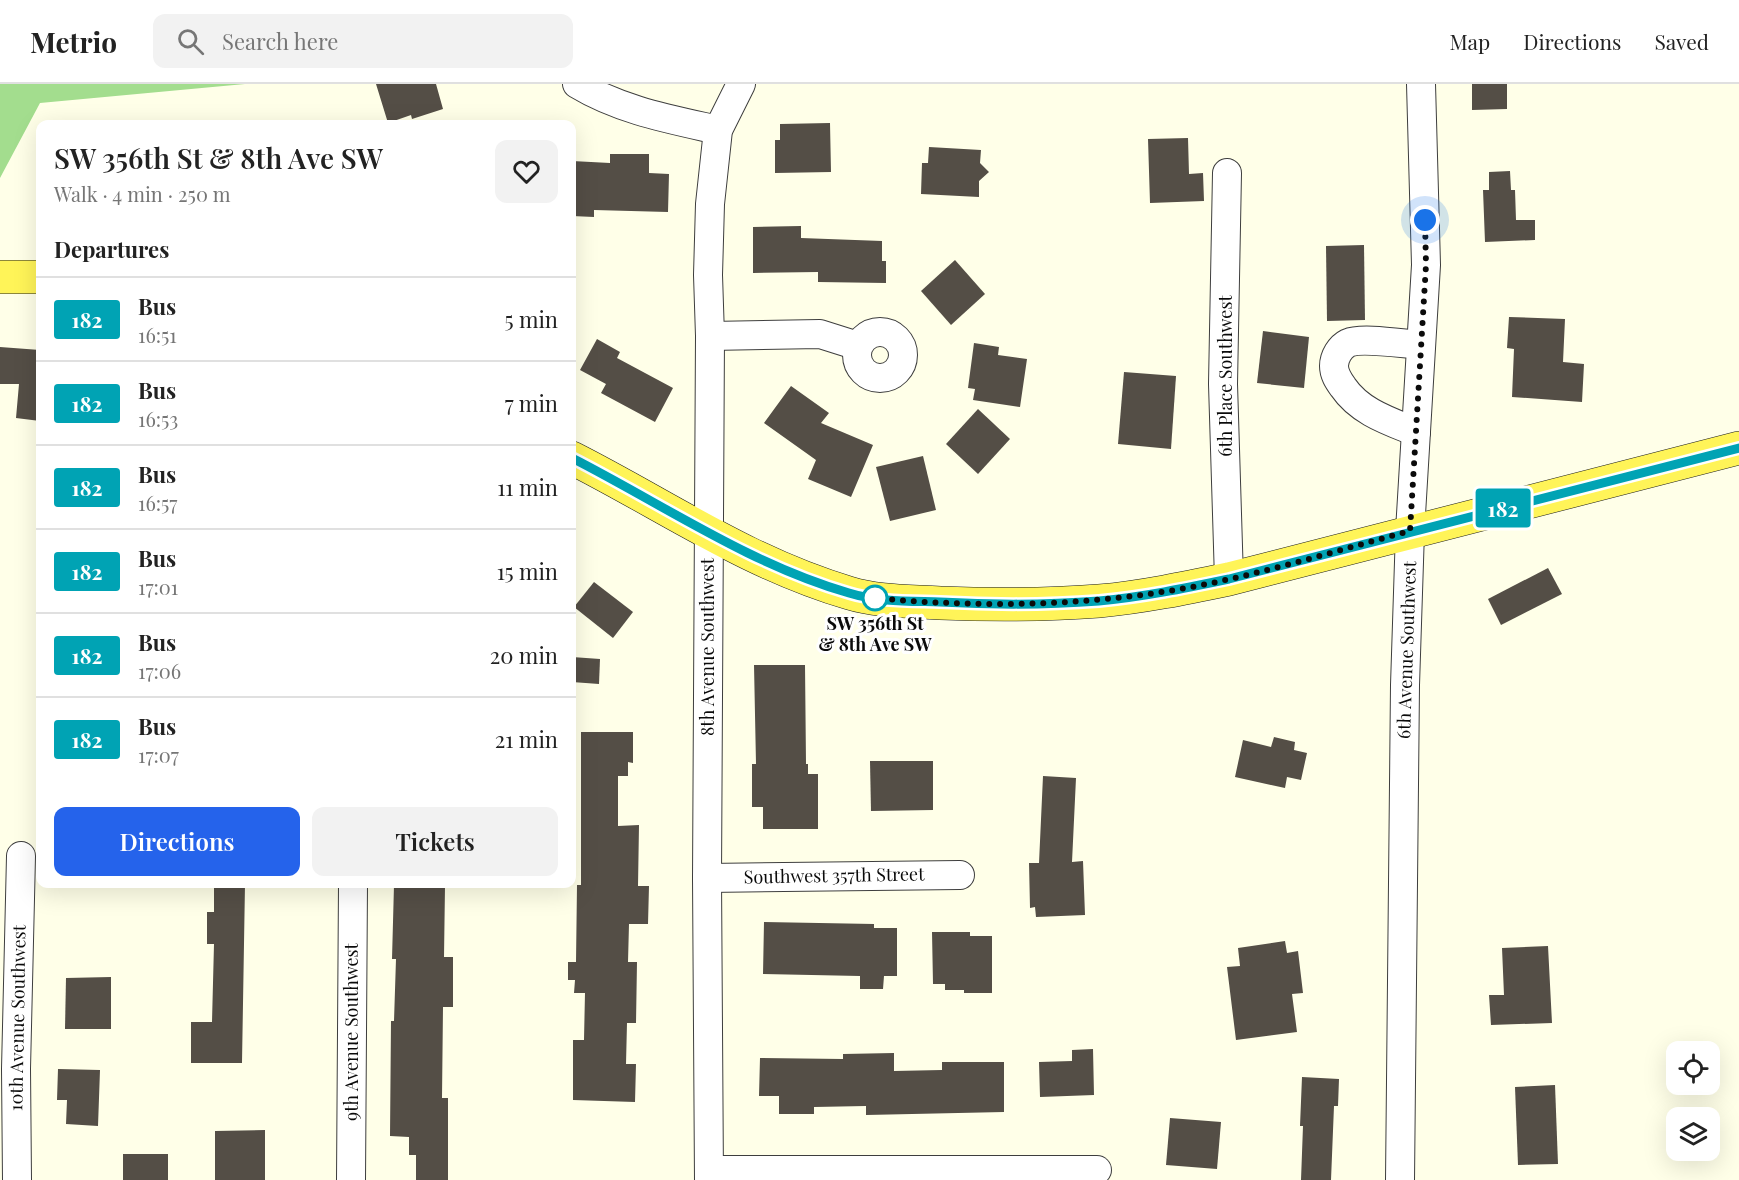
<!DOCTYPE html>
<meta charset="utf-8">
<style>
body{margin:0;font-family:"Playfair Display",serif;background:#f2f2f2;color:#222;height:100vh;display:flex;flex-direction:column;font-size:22px;white-space:nowrap}
*{box-sizing:border-box;margin:0}
p{font-size:20px;color:#767676}
.icon{flex:none;width:33px;height:33px;fill:none;stroke:currentColor;stroke-width:2;stroke-linecap:round;stroke-linejoin:round}
.map{position:relative;flex:1;overflow:hidden}
.panel{position:absolute;left:36px;top:36px;width:540px;height:768px;display:flex;flex-direction:column;background:#fff;border-radius:12px;box-shadow:0 6px 24px #0002}
.panel>*{flex:none}
.badge{padding:0 12px;border-radius:4px;font-size:21px;line-height:39px}
.controls{position:absolute;left:1666px;top:957px;display:grid;gap:12px}
.controls a{display:grid;place-items:center;width:54px;height:54px;border-radius:12px;background:#fff;box-shadow:0 6px 24px #0002;font-size:30px}
.you{position:absolute;width:30px;height:30px;margin:-15px;border:4px solid #fff;border-radius:50%;background:#1a73e8;box-shadow:0 0 0 9px #1a73e833}
.map>.badge{position:absolute;translate:-50% -50%;box-shadow:0 0 0 3px #fff}
h2{padding:0 18px;font-size:22px;line-height:54px}
.round{display:grid;place-items:center;flex:none;width:63px;height:63px;border-radius:12px;background:#f2f2f2}
.headline{display:flex;align-items:center;justify-content:space-between;height:102px;padding:0 18px}
h1{font-size:28px;font-weight:600;line-height:45px}
.primary-button{display:flex;gap:12px;margin-top:auto;padding:12px 18px}
.primary-button a{flex:1;height:69px;border-radius:12px;background:#2563eb;color:#fff;font-size:24px;font-weight:600;line-height:69px;text-align:center}
.primary-button a+a{background:#f2f2f2;color:#222}
ul{padding:0;list-style:none}
li{display:flex;align-items:center;gap:18px;height:84px;padding:0 18px;border-top:2px solid #e0e0e0}
li div{flex:1}
li b{display:block;font-size:22px}
li em{font-style:normal}
li .badge{min-width:66px;font-weight:700;text-align:center}
header{display:flex;align-items:center;gap:36px;box-sizing:border-box;height:84px;padding:0 30px;background:#fff;border-bottom:2px solid #e0e0e0}
header strong{font-size:28px}
nav{display:flex;gap:33px;margin-inline-start:auto;font-size:21px}
.search{width:420px;height:54px;background:#f2f2f2;display:flex;align-items:center;gap:15px;box-sizing:border-box;padding:0 21px;border-radius:12px;color:#767676;font-size:22px}
.map>svg:first-child{display:block}
.forest{fill:#a3dd8e}
.building{fill:#544e46}
.lines{fill:none;stroke-linecap:round;stroke-linejoin:round}
.minor-casing{stroke:#3e3e3e;stroke-width:30}
.major-casing{stroke:#1c1c1c;stroke-width:34}
.minor{stroke:#fff;stroke-width:28}
.major{stroke:#fff458;stroke-width:33}
.line-casing{stroke:#fff;stroke-width:14}
.line{stroke:#00a3b4;stroke-width:9}
.walk{stroke:#0b0b0b;stroke-width:6;stroke-dasharray:0 10.8}
.stop-dot{fill:#fff;stroke:#00a3b4;stroke-width:3}
.labels{text-anchor:middle;stroke-width:6;stroke-linejoin:round;paint-order:stroke}
.street-label{font-size:18px;fill:#0b0b0b;stroke:#fff}
.stop-label{font-size:18px;font-weight:bold;fill:#0b0b0b;stroke:#fff}
</style>
<header>
<strong>Metrio</strong>
<div class="search"><svg class="icon" aria-label="search" viewBox="0 0 24 24"><circle cx="10" cy="10" r="6"/><path d="M15 15l6 6"/></svg>Search here</div>
<nav><a>Map</a><a>Directions</a><a>Saved</a></nav>
</header>
<div class="map">
<svg width="1739" height="1096" viewBox="0 0 1739 1096">
<rect width="100%" height="100%" fill="#ffffe8"/>
<path class="forest" d="M0,0H245L40,19L0,94Z"/>
<g class="building">
<path d="M376,0H436L443,25L412,35L411,31L388,39Z"/>
<path d="M1472,0H1507V25L1472,26Z"/>
<path d="M830,39L831,88L775,89V56H780V40Z"/>
<path d="M1188,54L1189,90L1203,89L1204,117L1150,119L1148,55Z"/>
<path d="M929,63L981,66L980,79L989,88L979,97V113L921,110L922,79H928Z"/>
<path d="M610,70H649V89L669,90L668,128L594,126V133L572,132V77L610,79Z"/>
<path d="M1510,87L1511,106H1515L1516,136H1535V156L1485,158L1483,106H1489V88Z"/>
<path d="M801,142V154L882,157V177H886V199L818,198V188L753,189V143Z"/>
<path d="M1364,161L1365,236L1327,237L1326,162Z"/>
<path d="M955,176L985,210L951,241L921,207Z"/>
<path d="M1509,233L1565,235L1563,278L1584,280L1582,318L1512,313L1514,265L1507,264Z"/>
<path d="M1263,247L1309,253L1304,304L1257,299Z"/>
<path d="M597,255L620,268L617,274L673,304L655,338L601,309L606,300L580,286Z"/>
<path d="M974,259L999,263L998,271L1027,275L1020,323L973,316L975,305L968,304Z"/>
<path d="M0,263L40,266V337L16,334L19,300H0Z"/>
<path d="M1124,288L1176,292L1171,365L1118,360Z"/>
<path d="M791,302L829,329L821,339L873,361L851,413L808,395L816,376L764,339Z"/>
<path d="M978,325L1010,355L978,390L946,360Z"/>
<path d="M923,372L936,426L890,437L876,383Z"/>
<path d="M1548,484L1562,510L1501,541L1488,515Z"/>
<path d="M594,498L633,528L613,554L574,523Z"/>
<path d="M572,573L600,575L599,600L572,598Z"/>
<path d="M754,581H805L806,680H808V690H818V745H763V723H752V680H756Z"/>
<path d="M581,648H633V679L628,678V692H618V742L639,741L638,802H649L648,840H629L628,878H637L636,939H627L626,980H636L635,1018L573,1016V956H584L585,909H574L575,896H568V878H576L577,801H581Z"/>
<path d="M1274,653L1295,658L1294,666L1307,669L1301,696L1287,693L1285,704L1235,693L1243,656L1271,663Z"/>
<path d="M870,677H933V726L871,727Z"/>
<path d="M1043,692L1076,694L1072,778L1083,777L1085,831L1036,833L1035,823L1030,824L1029,779H1039Z"/>
<path d="M214,800H245L242,979H191V938H212L214,860H207V828H214Z"/>
<path d="M394,801L445,802L444,873H453V923H443L442,1014H448V1096H416V1071H409V1053L390,1052L391,937H394L396,875H392Z"/>
<path d="M764,838L874,840V844H897V892H884L883,905H860V892L763,890Z"/>
<path d="M932,848H970V852H992V909H964V906H945V900H933Z"/>
<path d="M1285,857L1287,869L1298,867L1303,909L1292,910L1297,948L1236,956L1227,883L1240,882L1238,864Z"/>
<path d="M1548,862L1552,939L1491,941L1489,911H1504L1502,864Z"/>
<path d="M111,893V945H65L66,894Z"/>
<path d="M1093,965L1094,1011L1040,1013L1039,978L1072,977V966Z"/>
<path d="M894,969V987L942,986V978H1004V1028L866,1031V1022L814,1023V1030H779V1012H759L760,974L843,975V970Z"/>
<path d="M58,985L100,986L98,1042L66,1040L67,1016H57Z"/>
<path d="M1302,993L1339,995L1338,1022H1334L1331,1096H1301L1303,1042H1300Z"/>
<path d="M1555,1001L1558,1080L1518,1081L1515,1003Z"/>
<path d="M1170,1034L1221,1038L1217,1085L1166,1081Z"/>
<path d="M265,1046V1096H215V1047Z"/>
<rect x="123" y="1070" width="45" height="26"/>
</g>
<g class="lines">
<defs>
<g id="minor">
<path d="M577,0C620,26 669,35 718,46"/>
<path d="M1227,89L1223,300L1229,495"/>
<circle cx="880" cy="271" r="23"/>
<path d="M710,252L820,250L858,262"/>
<path d="M1416,348C1389,337 1360,328 1343,303C1338,296 1334,290 1334,282C1334,273 1340,263 1348,259C1362,253 1404,260 1421,261"/>
<path d="M707,794L960,791"/>
<path d="M709,1086H1097"/>
<path d="M17,1096L16,985L21,772"/>
<path d="M351,1096L353,800"/>
<path d="M709,1096L707,794L710,252L708,191L710,120L718,46L741,0"/>
<path d="M1400,1096L1405,601L1410,447L1426,181L1421,0"/>
</g>
<g id="major">
<path d="M0,193H40"/>
<path d="M572,374C665,421 747,479 849,509C878,518 910,517 940,519C993,521 1046,521 1099,517C1143,513 1186,504 1229,495L1739,364"/>
</g>
</defs>
<use href="#minor" class="minor-casing"/>
<use href="#major" class="major-casing"/>
<use href="#minor" class="minor"/>
<use href="#major" class="major"/>
</g>
<g class="lines">
<defs>
<path id="line" d="M572,374C664,421 749,480 849,509C878,518 910,517 940,518C993,521 1046,521 1099,517C1143,513 1186,504 1229,495L1739,364"/>
</defs>
<use href="#line" class="line-casing"/>
<use href="#line" class="line"/>
<path class="walk" d="M875,514L873,513C899,517 925,518 950,519C1044,523 1139,516 1230,495C1291,481 1350,463 1410,447L1426,181L1425,136"/>
</g>
<circle class="stop-dot" cx="875" cy="514" r="12"/>
<g class="labels">
<g class="street-label">
<text transform="translate(1226 292) rotate(-90)" y="6">6th Place Southwest</text>
<text transform="translate(708 563) rotate(-90)" y="6">8th Avenue Southwest</text>
<text transform="translate(1407 566) rotate(-88)" y="6">6th Avenue Southwest</text>
<text transform="translate(834 792) rotate(-1)" y="6">Southwest 357th Street</text>
<text transform="translate(18 934) rotate(-89)" y="6">10th Avenue Southwest</text>
<text transform="translate(352 948) rotate(-90)" y="6">9th Avenue Southwest</text>
</g>
<g class="stop-label">
<text x="875" y="546">SW 356th St<tspan x="875" dy="21">&amp; 8th Ave SW</tspan></text>
</g>
</g>
</svg>
<div class="controls">
<a><svg class="icon" aria-label="locate" viewBox="0 0 24 24"><circle cx="12" cy="12" r="6"/><path d="M12 2v4M12 18v4M2 12h4M18 12h4"/></svg></a>
<a><svg class="icon" aria-label="layers" viewBox="0 0 24 24"><path d="M12 4l9 5-9 5-9-5zM3 14l9 5 9-5"/></svg></a>
</div>
<div class="you" style="left:1425px;top:136px"></div>
<b class="badge" style="left:1503px;top:424px;background:#00a3b4;color:#fff">182</b>
<section class="panel">
<div class="headline"><div><h1>SW 356th St &amp; 8th Ave SW</h1><p>Walk · 4 min · 250 m</p></div><a class="round"><svg class="icon" aria-label="heart" viewBox="0 0 24 24"><path d="M12 20l-8-8c-3-5 5-10 8-4 3-6 11-1 8 4z"/></svg></a></div>
<h2>Departures</h2>
<ul>
<li><span class="badge" style="background:#00a3b4;color:#fff">182</span><div><b>Bus</b><p>16:51</p></div><em>5 min</em></li>
<li><span class="badge" style="background:#00a3b4;color:#fff">182</span><div><b>Bus</b><p>16:53</p></div><em>7 min</em></li>
<li><span class="badge" style="background:#00a3b4;color:#fff">182</span><div><b>Bus</b><p>16:57</p></div><em>11 min</em></li>
<li><span class="badge" style="background:#00a3b4;color:#fff">182</span><div><b>Bus</b><p>17:01</p></div><em>15 min</em></li>
<li><span class="badge" style="background:#00a3b4;color:#fff">182</span><div><b>Bus</b><p>17:06</p></div><em>20 min</em></li>
<li><span class="badge" style="background:#00a3b4;color:#fff">182</span><div><b>Bus</b><p>17:07</p></div><em>21 min</em></li>
</ul>
<div class="primary-button"><a>Directions</a><a>Tickets</a></div>
</section>
</div>
